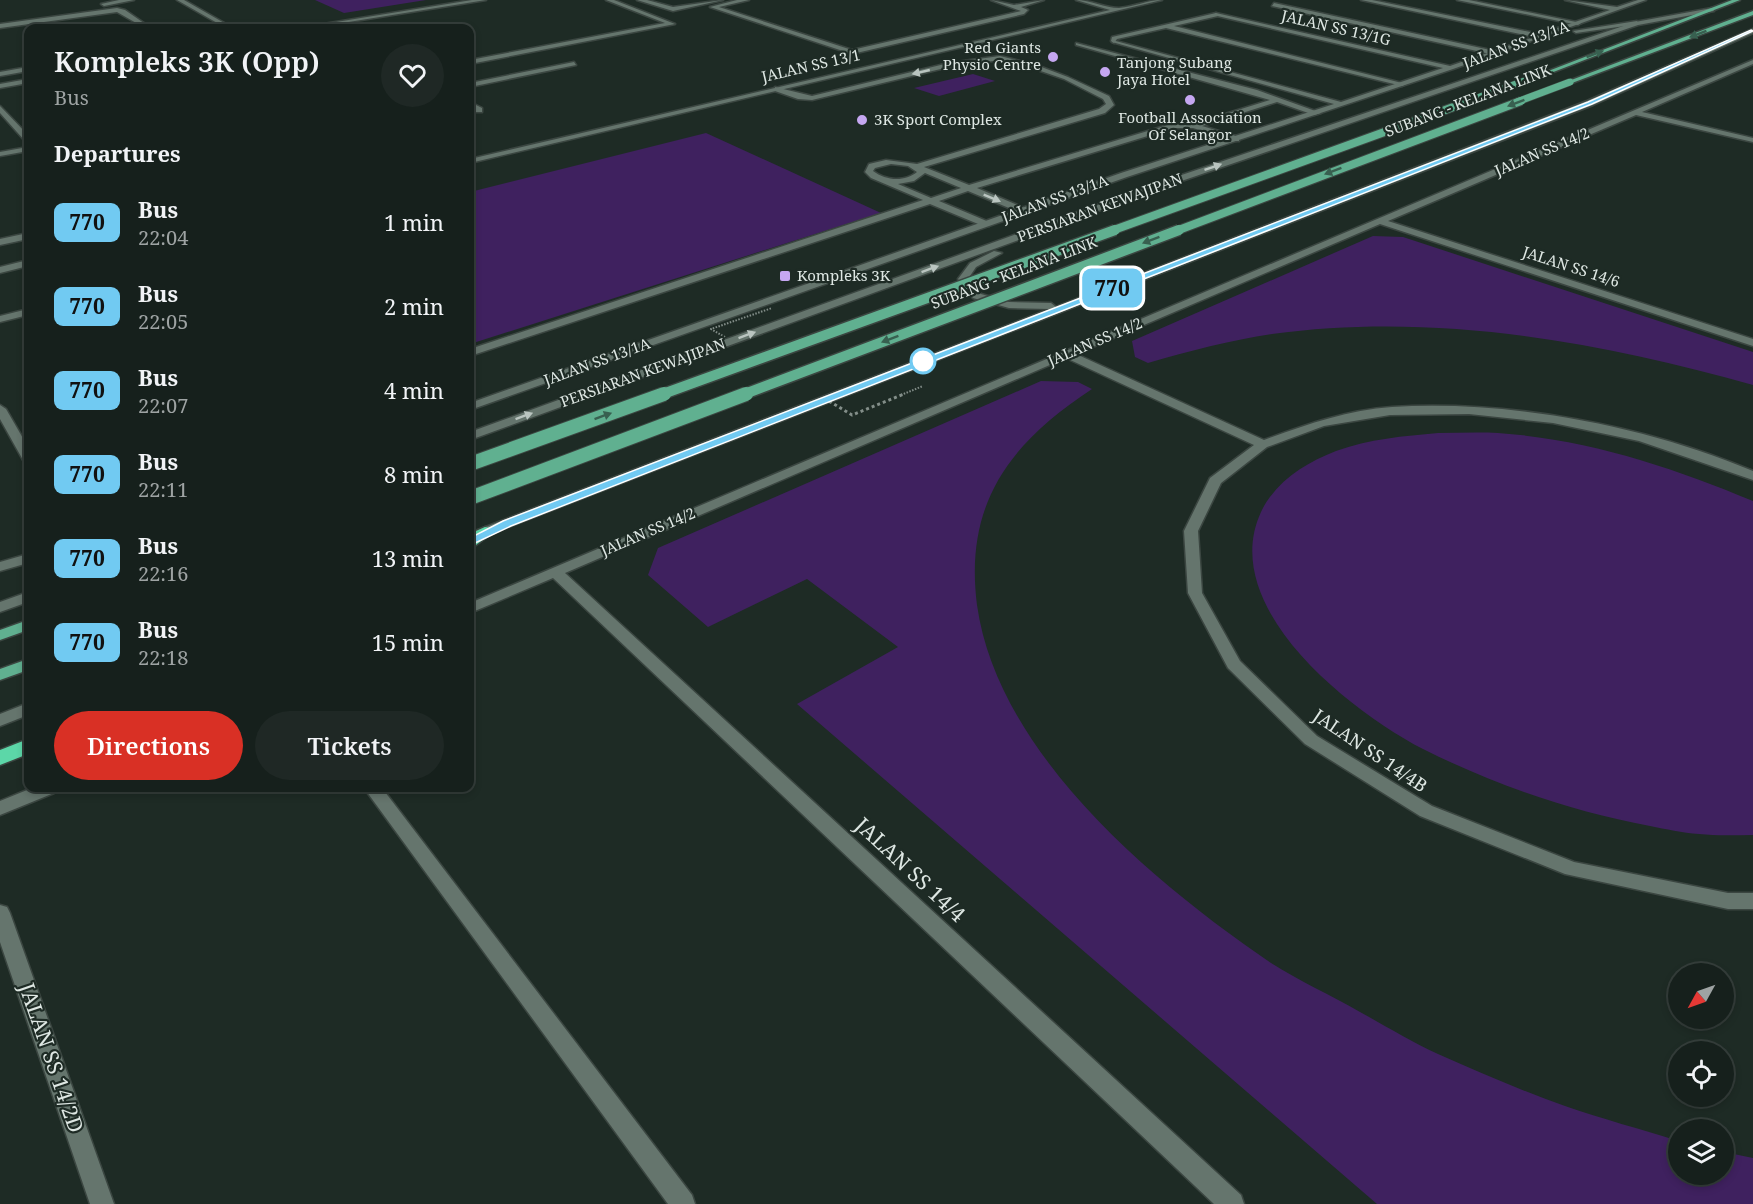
<!DOCTYPE html>
<style>
body{margin:0;font-family:"Noto Serif",serif;background:#1f2825;color:#f1f3f6;height:100vh;display:flex;flex-direction:column;font-size:22px;white-space:nowrap}
*{box-sizing:border-box;margin:0}
p{font-size:20px;color:#9ea3a3}
.icon{flex:none;width:33px;height:33px;fill:none;stroke:currentColor;stroke-width:2;stroke-linecap:round;stroke-linejoin:round}
.map{position:relative;flex:1;overflow:hidden}
.side{position:absolute;left:24px;top:24px;width:450px;height:768px;display:flex;flex-direction:column;background:#16201c;border-radius:12px;box-shadow:0 3px 9px #0003,0 0 0 2px #353e3b}
.side>*{flex:none}
.badge{padding:0 12px;border-radius:9px;font-size:21px;line-height:39px}
.needle{width:39px;rotate:230deg}
.fabs{position:absolute;left:1668px;top:963px;display:grid;gap:12px}
.fabs a{display:grid;place-items:center;width:66px;height:66px;border-radius:50%;background:#16201c;box-shadow:0 3px 9px #0003,0 0 0 2px #353e3b;font-size:30px}
.map>.badge{position:absolute;translate:-50% -50%;box-shadow:0 0 0 3px #fff}
h2{padding:0 30px;font-size:22px;line-height:54px}
.round{display:grid;place-items:center;flex:none;width:63px;height:63px;border-radius:32px;background:#1f2825}
.overview{display:flex;align-items:center;justify-content:space-between;height:102px;padding:0 30px}
h1{font-size:28px;font-weight:600;line-height:45px}
.button{display:flex;gap:12px;margin-top:auto;padding:12px 30px}
.button a{flex:1;height:69px;border-radius:36px;background:#d93025;color:#fff;font-size:24px;font-weight:600;line-height:69px;text-align:center}
.button a+a{background:#1f2825;color:#f1f3f6}
ul{padding:0;list-style:none}
li{display:flex;align-items:center;gap:18px;height:84px;padding:0 30px}
li div{flex:1}
li b{display:block;font-size:22px}
li em{font-style:normal}
li .badge{min-width:66px;font-weight:700;text-align:center}
.map>svg:first-child{display:block}
.green{fill:#3f215f}
.lines{fill:none;stroke-linecap:round;stroke-linejoin:round}
.service-casing{stroke:#3b4641;stroke-width:3}
.minor-casing{stroke:#3b4641;stroke-width:3}
.secondary-casing{stroke:#3b4641;stroke-width:3}
.primary-casing{stroke:#3b4641;stroke-width:3}
.motorway-casing{stroke:#3b4641;stroke-width:3}
.service{fill:#65756d;fill-rule:evenodd}
.minor{fill:#65756d;fill-rule:evenodd}
.secondary{fill:#65756d;fill-rule:evenodd}
.primary{fill:#60b090;fill-rule:evenodd}
.motorway{fill:#5cd7a8;fill-rule:evenodd}
.primary-bridge-far3-casing{stroke:#3b4641;stroke-width:8;stroke-linecap:butt}
.primary-bridge-far2-casing{stroke:#3b4641;stroke-width:10;stroke-linecap:butt}
.primary-bridge-far1-casing{stroke:#3b4641;stroke-width:13;stroke-linecap:butt}
.primary-bridge-casing{stroke:#3b4641;stroke-width:16;stroke-linecap:butt}
.path-bridge-far1{stroke:#838e89;stroke-width:2;stroke-dasharray:1.5 1.5;stroke-linecap:butt}
.path-bridge{stroke:#838e89;stroke-width:3;stroke-dasharray:3 3;stroke-linecap:butt}
.primary-bridge-far3{stroke:#60b090;stroke-width:7}
.primary-bridge-far2{stroke:#60b090;stroke-width:8}
.primary-bridge-far1{stroke:#60b090;stroke-width:10}
.primary-bridge{stroke:#60b090;stroke-width:14}
.oneway{fill:#386050}
.oneway2{fill:#bac5c0}
.line{fill:#71caf2;stroke:#fff;stroke-width:1.5}
.poi-dot{fill:#c5a7f1;stroke:#1e2b25;stroke-width:2}
.stop-dot{fill:#fff;stroke:#71caf2;stroke-width:3}
.labels{text-anchor:middle;stroke-width:4.5;stroke-linejoin:round;paint-order:stroke}
.far-street-label{font-size:15px;fill:#dee7e3;stroke:#1e2b25}
.far-poi-label{font-size:15px;fill:#dee7e3;stroke:#1e2b25;text-anchor:start}
.street-label{font-size:18px;fill:#dee7e3;stroke:#1e2b25}
.near-street-label{font-size:21px;fill:#dee7e3;stroke:#1e2b25}
</style>
<div class="map">
<svg width="1753" height="1204" viewBox="0 0 1753 1204">
<rect width="100%" height="100%" fill="#1e2b25"/>
<g class="green">
<path d="M315,0H426L344,13Z"/>
<path d="M973,74L995,81L939,96L914,88Z"/>
<path d="M706,133L881,213L470,344V192Z"/>
<path d="M1373,236L1403,237L1753,352V385C1598,341 1434,312 1272,334C1231,340 1189,351 1148,363L1135,357L1132,341Z"/>
<path d="M1041,381L1078,382L1092,389C1010,443 964,503 977,605C998,754 1154,883 1271,963C1299,981 1331,995 1360,1012C1386,1026 1411,1042 1438,1054C1479,1072 1522,1091 1565,1106C1602,1119 1641,1129 1678,1141V1174H1724V1152L1753,1158V1204H1377L797,704L898,647L807,579L708,627L648,575L658,548Z"/>
<path d="M1438,433C1458,433 1478,432 1498,433C1587,439 1672,467 1753,501V835C1735,835 1717,836 1699,834C1682,833 1666,829 1650,826C1571,811 1495,785 1423,749C1350,711 1217,607 1261,512C1275,482 1305,463 1336,451C1369,439 1404,436 1438,433Z"/>
</g>
<g class="lines">
<defs>
<g id="service">
<path d="M119,0H134L104,6L101,4Z"/>
<path d="M472,0H486L311,28H299Z"/>
<path d="M606,0H614L675,24L470,64V60L665,23Z"/>
<path d="M637,0H647L673,7L723,0L673,11Z"/>
<path d="M737,0H749L719,7L852,50L1021,11L991,0L1014,5L1044,0L1021,7L1028,10L1024,14L852,54L710,7Z"/>
<path d="M1457,0H1469L1581,23L1578,25Z"/>
<path d="M1274,3L1495,51L1498,53L1495,55L1272,6Z"/>
<path d="M117,8L125,10L151,28H145L117,12L0,28V24Z"/>
<path d="M1216,13L1218,16L1174,26L1406,84L1402,86L1166,28L1117,39L1114,43L1111,41L1112,37Z"/>
<path d="M1076,43L1257,90L1321,113L1314,115L1277,102L1202,126L1239,137V141H1236L1193,128H1174L977,188L1027,209V213H1021L968,191L939,201L989,222V226H983L930,204L470,356V349L923,200L871,178L865,172L869,164L886,160L917,164L1099,109L1106,104L1103,99L1064,79L1032,68L1000,60L949,67L812,100L798,99L775,91V87L812,96L949,63L1000,56L1036,65L1068,77L1109,96L1114,105L1105,113L924,167L969,185L1171,124H1193L1270,100L1076,45ZM891,164L908,166L917,172C905,182 886,181 873,171L875,168ZM925,173L961,188L931,198L898,184L914,181Z"/>
<path d="M574,62L576,65L470,87V83Z"/>
<path d="M28,67V71L0,76V72Z"/>
<path d="M28,79V83L0,88V84Z"/>
<path d="M470,102L482,108V112H476L470,107Z"/>
<path d="M0,106L28,135V141H25L0,113Z"/>
<path d="M28,147V151L0,156V152Z"/>
<path d="M28,233V239L0,245V239Z"/>
<path d="M28,309V315L0,322V316Z"/>
<path d="M364,788H382L692,1195L695,1204H668Z"/>
</g>
<g id="minor">
<path d="M177,0H184L233,28H226Z"/>
<path d="M1076,0C1090,0 1105,8 1119,8C1134,7 1147,0 1162,0L470,163V159L1110,10Z"/>
<path d="M1361,0H1372L1540,34L1610,10L1565,0L1617,7L1638,0H1646L1453,69L1127,177L470,410V403L1121,173L1334,104L1112,42V40L1341,102L1443,68L1213,15L1216,13L1450,66L1534,37Z"/>
<path d="M1637,21L1639,24L1576,33L1573,31Z"/>
<path d="M1753,60V64L1642,112L1753,138V142L1636,115L1388,221L1753,339V346L1380,224L1076,354L1264,440C1305,425 1347,410 1392,407C1510,400 1644,425 1753,471V480L1639,441L1553,423L1469,414L1390,415L1324,426L1267,447L1221,483L1198,531L1202,593L1240,661L1317,736L1432,806L1574,862L1728,893H1753V909H1728L1565,874L1420,816L1305,744L1228,668L1188,593L1184,531L1210,478L1254,445L1066,358L565,573L1241,1195L1244,1204H1214L553,578L470,613V603Z"/>
<path d="M28,260V266L0,273V267Z"/>
<path d="M0,405L6,409L28,447V461L23,460L0,419Z"/>
<path d="M28,554V563L0,571V562Z"/>
<path d="M32,788H57L54,793L0,815V801Z"/>
<path d="M0,905L7,907L10,913L114,1204H90L0,942Z"/>
</g>
<g id="secondary">
<path d="M1712,8L1714,11L1638,25L1161,188L470,440V432L1155,184L1635,22Z"/>
<path d="M1753,29V33L1593,105L470,542V533L1050,309L1009,308L973,298L958,279L970,263L994,251L1002,253L976,267L968,279L981,294L1009,302L1051,303L1056,307L1587,101Z"/>
<path d="M28,592V602L0,612V602Z"/>
<path d="M28,703V715L0,726V714Z"/>
</g>
<g id="primary">
<path d="M1732,0H1740L1543,76L1538,75Z"/>
<path d="M1753,11V15L1572,83L1566,82Z"/>
<path d="M28,620V630L0,640V630Z"/>
<path d="M28,659V670L0,680V669Z"/>
</g>
<g id="motorway">
<path d="M485,527L491,528L493,532L476,545L470,546V534Z"/>
<path d="M28,739V754L0,765V750Z"/>
</g>
</defs>
<use href="#service" class="service-casing"/>
<use href="#minor" class="minor-casing"/>
<use href="#secondary" class="secondary-casing"/>
<use href="#primary" class="primary-casing"/>
<use href="#motorway" class="motorway-casing"/>
<use href="#service" class="service"/>
<use href="#minor" class="minor"/>
<use href="#secondary" class="secondary"/>
<use href="#primary" class="primary"/>
<use href="#motorway" class="motorway"/>
<defs>
<g id="primary-bridge-far3">
<path d="M1466,102L1541,75"/>
<path d="M1517,102L1570,82"/>
</g>
<g id="primary-bridge-far2">
<path d="M1111,231L1470,101"/>
<path d="M1176,231L1521,101"/>
</g>
<g id="primary-bridge-far1">
<path d="M660,395L1115,230"/>
<path d="M742,395L1179,230"/>
</g>
<g id="primary-bridge">
<path d="M470,464L664,394"/>
<path d="M470,498L746,394"/>
</g>
</defs>
<use href="#primary-bridge-far3" class="primary-bridge-far3-casing"/>
<use href="#primary-bridge-far2" class="primary-bridge-far2-casing"/>
<use href="#primary-bridge-far1" class="primary-bridge-far1-casing"/>
<use href="#primary-bridge" class="primary-bridge-casing"/>
<g class="path-bridge-far1">
<path d="M725,337L711,329L772,308"/>
<path d="M901,395L923,386"/>
</g>
<path class="path-bridge" d="M824,398L852,415L904,394"/>
<use href="#primary-bridge-far3" class="primary-bridge-far3"/>
<use href="#primary-bridge-far2" class="primary-bridge-far2"/>
<use href="#primary-bridge-far1" class="primary-bridge-far1"/>
<use href="#primary-bridge" class="primary-bridge"/>
</g>
<defs><path id="oneway-solid" d="M-6-.8H1V-3.2L6.5 0L1 3.2V.8H-6Z" transform="scale(1.5)"/></defs>
<g class="oneway">
<use href="#oneway-solid" transform="translate(1698 34) rotate(159)"/>
<use href="#oneway-solid" transform="translate(1595 54) rotate(-21)"/>
<use href="#oneway-solid" transform="translate(1516 103) rotate(159)"/>
<use href="#oneway-solid" transform="translate(1333 171) rotate(159)"/>
<use href="#oneway-solid" transform="translate(1151 240) rotate(159)"/>
<use href="#oneway-solid" transform="translate(890 339) rotate(159)"/>
<use href="#oneway-solid" transform="translate(603 416) rotate(-20)"/>
</g>
<g class="oneway2">
<use href="#oneway-solid" transform="translate(921 72) rotate(167)"/>
<use href="#oneway-solid" transform="translate(1213 167) rotate(-19)"/>
<use href="#oneway-solid" transform="translate(992 198) rotate(22)"/>
<use href="#oneway-solid" transform="translate(930 269) rotate(-20)"/>
<use href="#oneway-solid" transform="translate(747 335) rotate(-20)"/>
<use href="#oneway-solid" transform="translate(524 416) rotate(-20)"/>
</g>
<path class="line" d="M1751,30L1753,31L1592,104L511,526L473,544L470,545L464,541L503,521L1588,102Z"/>
<g class="poi-dot">
<circle cx="1053" cy="57" r="6"/>
<circle cx="1105" cy="72" r="6"/>
<circle cx="1190" cy="100" r="6"/>
<circle cx="862" cy="120" r="6"/>
<rect x="779" y="270" width="12" height="12" rx="3"/>
</g>
<circle class="stop-dot" cx="923" cy="361" r="12"/>
<g class="labels">
<g class="far-street-label">
<text transform="translate(1336 28) rotate(13)" y="5">JALAN SS 13/1G</text>
<text transform="translate(1516 45) rotate(-20)" y="5">JALAN SS 13/1A</text>
<text transform="translate(811 66) rotate(-13)" y="5">JALAN SS 13/1</text>
<text transform="translate(1468 101) rotate(-21)" y="5">SUBANG - KELANA LINK</text>
<text transform="translate(1542 152) rotate(-23)" y="5">JALAN SS 14/2</text>
<text transform="translate(1055 199) rotate(-20)" y="5">JALAN SS 13/1A</text>
<text transform="translate(1100 208) rotate(-20)" y="5">PERSIARAN KEWAJIPAN</text>
<text transform="translate(1571 267) rotate(18)" y="5">JALAN SS 14/6</text>
<text transform="translate(1014 273) rotate(-21)" y="5">SUBANG - KELANA LINK</text>
<text transform="translate(1095 342) rotate(-23)" y="5">JALAN SS 14/2</text>
<text transform="translate(597 362) rotate(-20)" y="5">JALAN SS 13/1A</text>
<text transform="translate(643 373) rotate(-20)" y="5">PERSIARAN KEWAJIPAN</text>
<text transform="translate(648 532) rotate(-23)" y="5">JALAN SS 14/2</text>
</g>
<g class="far-poi-label">
<text x="1041" y="53" text-anchor="end">Red Giants<tspan x="1041" dy="17">Physio Centre</tspan></text>
<text x="1117" y="68">Tanjong Subang<tspan x="1117" dy="17">Jaya Hotel</tspan></text>
<text x="1190" y="123" text-anchor="middle">Football Association<tspan x="1190" dy="17">Of Selangor</tspan></text>
<text x="874" y="125">3K Sport Complex</text>
<text x="797" y="281">Kompleks 3K</text>
</g>
<g class="street-label">
<text transform="translate(1370 751) rotate(34)" y="6">JALAN SS 14/4B</text>
</g>
<g class="near-street-label">
<text transform="translate(910 870) rotate(43)" y="7">JALAN SS 14/4</text>
<text transform="translate(51 1058) rotate(71)" y="7">JALAN SS 14/2D</text>
</g>
</g>
</svg>
<div class="fabs">
<a><svg class="needle" viewBox="-14 -14 28 28"><path d="M0-13l5 13h-10z" fill="#e53935"/><path d="M0 13l5-13h-10z" fill="#9ea3a3"/></svg></a>
<a><svg class="icon" aria-label="locate" viewBox="0 0 24 24"><circle cx="12" cy="12" r="6"/><path d="M12 2v4M12 18v4M2 12h4M18 12h4"/></svg></a>
<a><svg class="icon" aria-label="layers" viewBox="0 0 24 24"><path d="M12 4l9 5-9 5-9-5zM3 14l9 5 9-5"/></svg></a>
</div>
<b class="badge" style="left:1112px;top:288px;background:#71caf2;color:#111">770</b>
<section class="side">
<div class="overview"><div><h1>Kompleks 3K (Opp)</h1><p>Bus</p></div><a class="round"><svg class="icon" aria-label="heart" viewBox="0 0 24 24"><path d="M12 20l-8-8c-3-5 5-10 8-4 3-6 11-1 8 4z"/></svg></a></div>
<h2>Departures</h2>
<ul>
<li><span class="badge" style="background:#71caf2;color:#111">770</span><div><b>Bus</b><p>22:04</p></div><em>1 min</em></li>
<li><span class="badge" style="background:#71caf2;color:#111">770</span><div><b>Bus</b><p>22:05</p></div><em>2 min</em></li>
<li><span class="badge" style="background:#71caf2;color:#111">770</span><div><b>Bus</b><p>22:07</p></div><em>4 min</em></li>
<li><span class="badge" style="background:#71caf2;color:#111">770</span><div><b>Bus</b><p>22:11</p></div><em>8 min</em></li>
<li><span class="badge" style="background:#71caf2;color:#111">770</span><div><b>Bus</b><p>22:16</p></div><em>13 min</em></li>
<li><span class="badge" style="background:#71caf2;color:#111">770</span><div><b>Bus</b><p>22:18</p></div><em>15 min</em></li>
</ul>
<div class="button"><a>Directions</a><a>Tickets</a></div>
</section>
</div>
